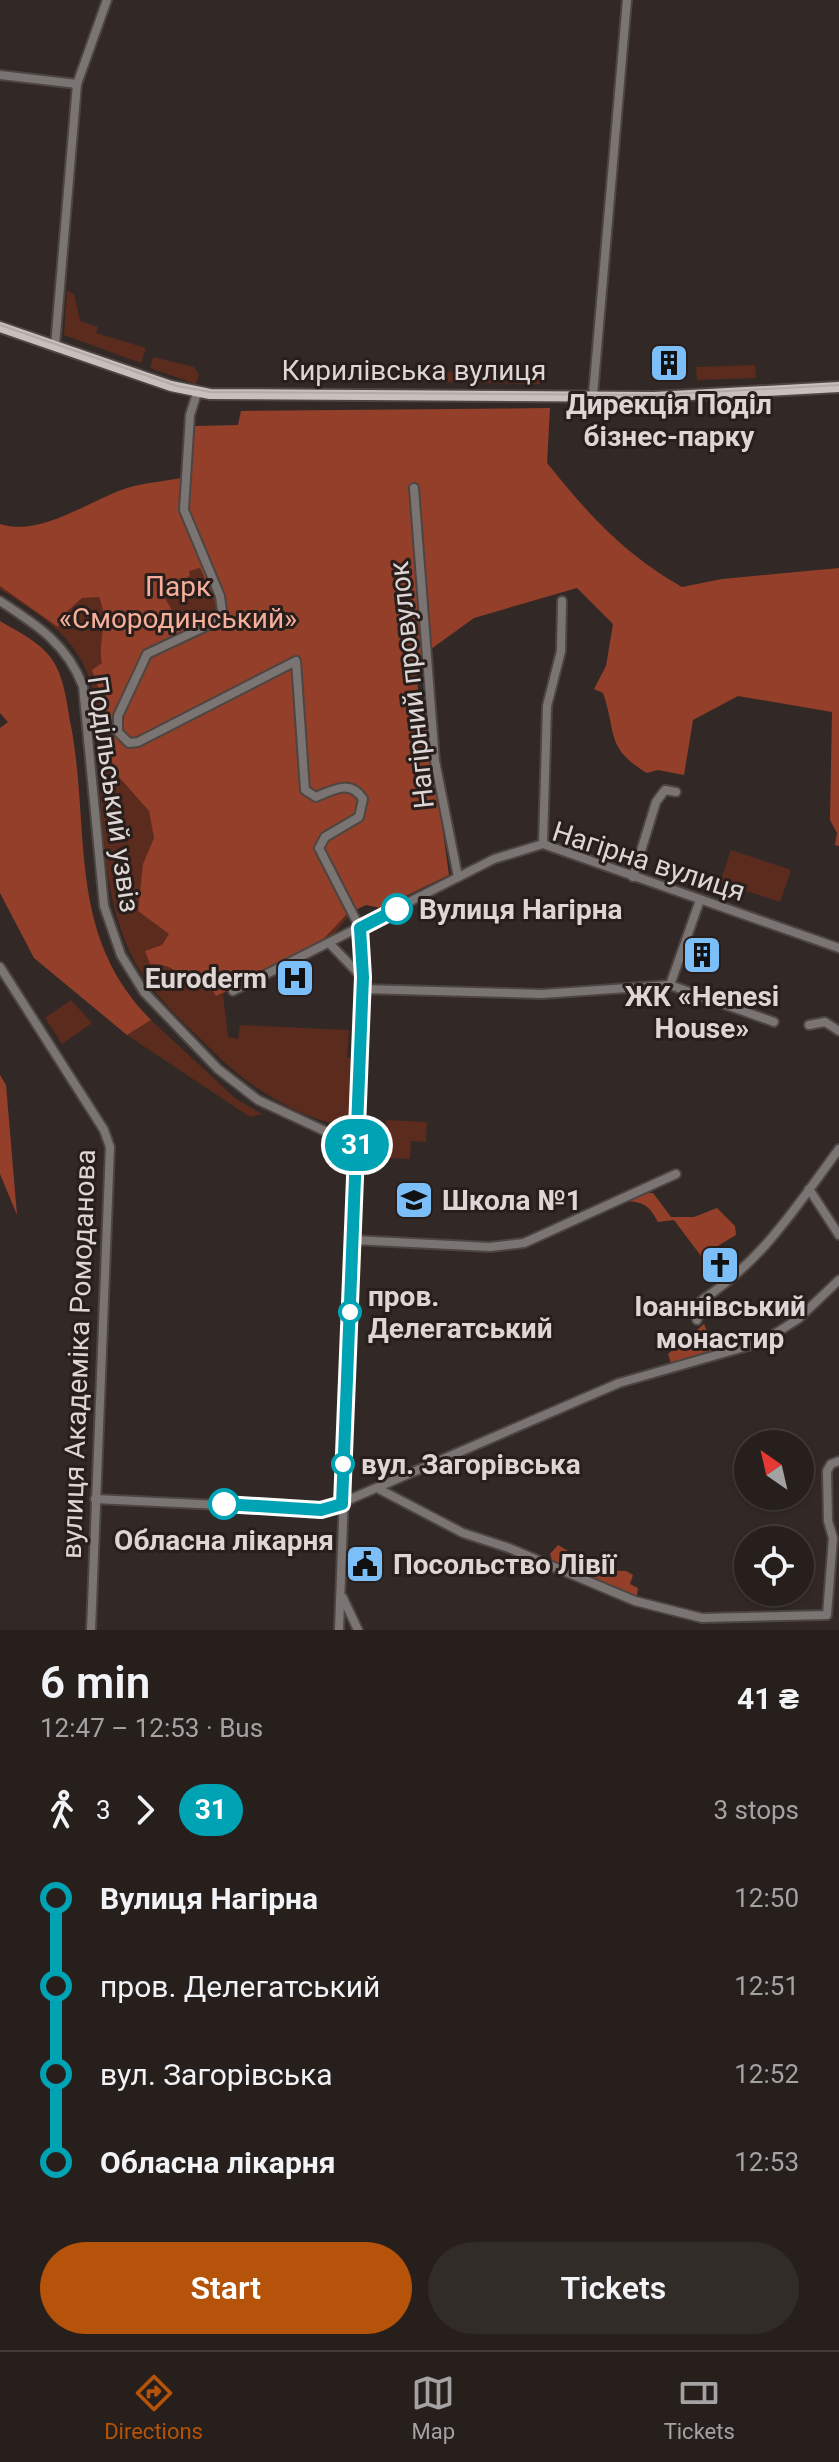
<!DOCTYPE html>
<meta charset="utf-8">
<style>
body{margin:0;font-family:Roboto,sans-serif;background:#322c29;color:#f1f3f6;height:100vh;display:flex;flex-direction:column;font-size:30px;white-space:nowrap}
*{box-sizing:border-box;margin:0}
p{font-size:26px;color:#a4a2a3}
.icon{flex:none;width:44px;height:44px;fill:none;stroke:currentColor;stroke-width:2;stroke-linecap:round;stroke-linejoin:round}
.map{position:relative;height:1630px;overflow:hidden}
.sheet{display:flex;flex-direction:column;background:#261f1c;flex:1}
.sheet>*{flex:none}
.badge{padding:0 16px;border-radius:26px;font-size:28px;line-height:52px}
.needle{width:52px;rotate:326deg}
.tools{position:absolute;left:734px;top:1430px;display:grid;gap:16px}
.tools a{display:grid;place-items:center;width:80px;height:80px;border-radius:50%;background:#261f1c;box-shadow:0 2px 6px #0004,0 0 0 2px #423d3b;font-size:40px}
.map>.badge{position:absolute;translate:-50% -50%;box-shadow:0 0 0 4px #fff}
.legs{display:flex;align-items:center;gap:12px;height:88px;padding:0 40px;font-size:26px}
.legs p{margin-inline-start:auto}
.summary{display:flex;align-items:center;justify-content:space-between;height:136px;padding:0 40px}
h1{font-size:44px;font-weight:600;line-height:60px}
.cta{display:flex;gap:16px;margin-top:auto;padding:16px 40px}
.cta a{flex:1;height:92px;border-radius:48px;background:#b45309;color:#fff;font-size:32px;font-weight:600;line-height:92px;text-align:center}
.cta a+a{background:#322c29;color:#f1f3f6}
ul{padding:0 40px;list-style:none}
li{display:flex;align-items:center;gap:28px;height:88px;font-size:30px}
li i{display:grid;place-items:center;width:12px;height:100%;margin:0 10px;background:currentColor}
li i::after{content:'';width:20px;height:20px;margin:-10px;border:6px solid;border-radius:50%;background:#261f1c}
li p{margin-inline-start:auto}
li:first-child i{background:linear-gradient(#0000 50%,currentColor 0)}
li:last-child i{background:linear-gradient(currentColor 50%,#0000 0)}
.dock{display:flex;justify-content:space-around;align-items:center;height:112px;border-top:2px solid #423d3b;background:#261f1c;font-size:22px;color:#a4a2a3}
.dock a{display:grid;justify-items:center;gap:4px}
.dock .current{color:#b45309}
.map>svg:first-child{display:block}
.green{fill:#5b2b1e}
.forest{fill:#943f29;fill-rule:evenodd}
.lines{fill:none;stroke-linecap:round;stroke-linejoin:round}
.minor-casing{stroke:#4d4542;stroke-width:12}
.major-casing{stroke:#4d4542;stroke-width:14}
.minor{stroke:#7a7573;stroke-width:8}
.major{stroke:#c9bfbc;stroke-width:10}
.tram{stroke:#b2aba8;stroke-width:2}
.line-1-casing{stroke:#fff;stroke-width:18}
.line-1{stroke:#00a3b4;stroke-width:12}
.stop-1-dot{fill:#fff;stroke:#00a3b4;stroke-width:4}
.labels{text-anchor:middle;stroke-width:6;stroke-linejoin:round;paint-order:stroke}
.street-label{font-size:28px;fill:#ddd6d4;stroke:#281f1d}
.poi-label{font-size:28px;font-weight:bold;fill:#ddd6d4;stroke:#281f1d}
.park-label{font-size:28px;fill:#f7af9b;stroke:#281f1d}
.stop-label{font-size:28px;font-weight:bold;fill:#ddd6d4;stroke:#281f1d;text-anchor:start}
</style>
<div class="map">
<svg width="839" height="1630" viewBox="0 0 839 1630">
<rect width="100%" height="100%" fill="#322926"/>
<g class="green">
<path d="M67,291L74,294L80,321L98,327L96,333L146,348L141,363L64,335Z"/>
<path d="M153,357L194,367L199,375L196,384L150,368Z"/>
<path d="M755,365L756,378L697,380L696,367Z"/>
<path d="M415,371L541,373L540,384L420,382Z"/>
<path d="M192,481L313,846L301,863L304,867L322,865L348,917L331,938L223,994L228,1037L238,1039L240,1025L349,1030L347,1058H354L351,1119L345,1125C304,1122 248,1086 219,1057C192,1030 162,1005 141,972C94,898 103,785 96,702C83,640 50,621 0,589V528L14,531Z"/>
<path d="M731,850L791,870L780,902L720,882Z"/>
<path d="M71,1000L92,1023L62,1044L45,1018Z"/>
<path d="M151,1020L236,1099L262,1114L250,1117L127,1035Z"/>
<path d="M386,1120L427,1122L426,1142L411,1141L410,1159L384,1158Z"/>
</g>
<g class="forest">
<path d="M550,408L547,463C589,515 623,553 682,587L722,579L839,568V846L835,845L837,833L830,820L832,712L738,696L693,720L684,775L658,770L647,773C605,748 617,733 603,693L594,689L606,666L613,624L577,588L474,618L416,660L419,705L430,740L449,875L381,908L366,905L347,914L315,948L216,996L205,978L186,985C177,969 168,964 150,964L145,951L162,945L169,934L138,911L143,864L154,838L149,811L119,777L112,762L103,700L92,670L102,663C97,640 110,622 99,597L82,598L62,616L58,627L0,586V524C44,538 94,496 134,486C152,482 171,480 189,477L195,426L238,425L241,411ZM200,568L218,608L214,617L183,630L161,591L190,576L189,571Z"/>
<path d="M0,621C18,632 41,642 53,661C65,679 67,706 71,726C91,833 66,934 151,1020L127,1035L34,958L0,893V728L8,722L0,713Z"/>
<path d="M0,1075L6,1085L17,1215L0,1174Z"/>
<path d="M644,1193H653L671,1217H694L717,1208L735,1226L736,1235L701,1256L674,1220L658,1222C649,1205 644,1202 625,1201Z"/>
<path d="M704,1324L710,1338L731,1331L736,1343L671,1363L668,1354Z"/>
<path d="M558,1545L600,1570L626,1571L633,1575L630,1584L638,1588L637,1596L609,1587L552,1560L550,1554Z"/>
</g>
<g class="lines">
<defs>
<g id="minor">
<path d="M0,75L77,84"/>
<path d="M55,346L77,84L107,0"/>
<path d="M197,393L190,415L184,510L220,596L222,611L213,623L147,654L118,716V732L129,743L138,742L296,661L305,790L316,797C333,790 350,779 363,799L359,817L325,837L319,848L360,928L363,977L339,1630"/>
<path d="M593,395L627,0"/>
<path d="M414,488L435,761L458,877"/>
<path d="M0,601C37,625 66,643 83,686L104,906L121,955L144,992L218,1069L258,1100L357,1146"/>
<path d="M543,844L547,706L561,651L562,601"/>
<path d="M633,877L656,802L665,790L676,792"/>
<path d="M329,943L362,977"/>
<path d="M0,967L104,1130L110,1147L91,1630"/>
<path d="M670,985L700,900"/>
<path d="M362,989L542,994L670,985L774,1022"/>
<path d="M233,991L494,859L543,844L839,948"/>
<path d="M809,1025L825,1022L839,1031"/>
<path d="M809,1189L839,1235"/>
<path d="M354,1240L490,1247L524,1243L676,1174"/>
<path d="M697,1320L702,1300C763,1260 796,1207 839,1149"/>
<path d="M377,1488L463,1533L509,1548L635,1601L702,1618L827,1615L833,1538L828,1521L827,1471L831,1464L839,1461"/>
<path d="M95,1499L321,1510L332,1507L619,1383L762,1342L798,1319L839,1280"/>
<path d="M343,1598L358,1630"/>
</g>
<path id="major" d="M0,327L171,386L210,394L654,397L839,387"/>
</defs>
<use href="#minor" class="minor-casing"/>
<use href="#major" class="major-casing"/>
<use href="#minor" class="minor"/>
<use href="#major" class="major"/>
<path class="tram" d="M0,325L177,386L211,392L654,395L839,385"/>
</g>
<g class="lines">
<defs>
<path id="line-1" d="M224,1504L321,1510L342,1504L363,977L360,928L397,909"/>
</defs>
<use href="#line-1" class="line-1-casing"/>
<use href="#line-1" class="line-1"/>
</g>
<defs>
<symbol id="building-square" viewBox="-11 -11 22 22"><rect x="-9" y="-9" width="18" height="18" rx="4" fill="#7bbef8" stroke="#281f1d"/><path d="M-4-6H4V6H1V3H-1V6H-4ZM-2.5-4.3h1.7v1.8h-1.7ZM.8-4.3h1.7v1.8H.8ZM-2.5-1h1.7V.8h-1.7ZM.8-1h1.7V.8H.8Z" fill="#111"/></symbol>
<symbol id="hospital-square" viewBox="-11 -11 22 22"><rect x="-9" y="-9" width="18" height="18" rx="4" fill="#7bbef8" stroke="#281f1d"/><path d="M-5-5h3v3.5h4V-5h3V5h-3V1.5h-4V5h-3Z" fill="#111"/></symbol>
<symbol id="school-square" viewBox="-11 -11 22 22"><rect x="-9" y="-9" width="18" height="18" rx="4" fill="#7bbef8" stroke="#281f1d"/><path d="M0-5L7-2L0 1L-7-2ZM-4 1L0 2.5L4 1V4Q0 6-4 4Z" fill="#111"/></symbol>
<symbol id="church-square" viewBox="-11 -11 22 22"><rect x="-9" y="-9" width="18" height="18" rx="4" fill="#7bbef8" stroke="#281f1d"/><path d="M-1.2-6h2.4v3.5h3.3v2.4h-3.3V6h-2.4V-.1h-3.3v-2.4h3.3Z" fill="#111"/></symbol>
<symbol id="civic-square" viewBox="-11 -11 22 22"><rect x="-9" y="-9" width="18" height="18" rx="4" fill="#7bbef8" stroke="#281f1d"/><path d="M-.6-6.5H3V-4.5H.6V-3L4-1V1h2V6H-6V1h2V-1L-.6-3ZM-1.2 2.5V6h2.4V2.5Z" fill="#111"/></symbol>
</defs>
<g fill-rule="evenodd">
<use href="#building-square" x="647" y="341" width="44" height="44"/>
<use href="#building-square" x="680" y="933" width="44" height="44"/>
<use href="#hospital-square" x="273" y="956" width="44" height="44"/>
<use href="#school-square" x="392" y="1178" width="44" height="44"/>
<use href="#church-square" x="698" y="1243" width="44" height="44"/>
<use href="#civic-square" x="343" y="1542" width="44" height="44"/>
</g>
<g class="stop-1-dot">
<circle cx="397" cy="909" r="14"/>
<circle cx="350" cy="1312" r="10"/>
<circle cx="343" cy="1464" r="10"/>
<circle cx="224" cy="1504" r="14"/>
</g>
<g class="labels">
<g class="street-label">
<text x="414" y="380">Кирилівська вулиця</text>
<text transform="translate(411 685) rotate(-96)" y="10">Нагірний провулок</text>
<text transform="translate(114 794) rotate(82)" y="10">Подільський узвіз</text>
<text transform="translate(649 861) rotate(18)" y="10">Нагірна вулиця</text>
<text transform="translate(78 1354) rotate(-88)" y="10">вулиця Академіка Ромоданова</text>
</g>
<g class="poi-label">
<text x="669" y="414">Дирекція Поділ<tspan x="669" dy="32">бізнес-парку</tspan></text>
<text x="267" y="988" text-anchor="end">Euroderm</text>
<text x="702" y="1006">ЖК «Henesi<tspan x="702" dy="32">House»</tspan></text>
<text x="442" y="1210" text-anchor="start">Школа №1</text>
<text x="720" y="1316">Іоаннівський<tspan x="720" dy="32">монастир</tspan></text>
<text x="393" y="1574" text-anchor="start">Посольство Лівії</text>
</g>
<g class="park-label">
<text x="178" y="596">Парк<tspan x="178" dy="32">«Смородинський»</tspan></text>
</g>
<g class="stop-label">
<text x="419" y="919">Вулиця Нагірна</text>
<text x="368" y="1306">пров.<tspan x="368" dy="32">Делегатський</tspan></text>
<text x="361" y="1474">вул. Загорівська</text>
<text x="224" y="1550" text-anchor="middle">Обласна лікарня</text>
</g>
</g>
</svg>
<div class="tools">
<a><svg class="needle" viewBox="-14 -14 28 28"><path d="M0-13l5 13h-10z" fill="#e53935"/><path d="M0 13l5-13h-10z" fill="#a4a2a3"/></svg></a>
<a><svg class="icon" aria-label="locate" viewBox="0 0 24 24"><circle cx="12" cy="12" r="6"/><path d="M12 2v4M12 18v4M2 12h4M18 12h4"/></svg></a>
</div>
<b class="badge" style="left:357px;top:1145px;background:#00a3b4;color:#fff">31</b>
</div>
<section class="sheet">
<div class="summary"><div><h1>6 min</h1><p>12:47 – 12:53 · Bus</p></div><b>41 ₴</b></div>
<div class="legs"><svg class="icon" aria-label="walk" viewBox="0 0 24 24"><circle cx="13" cy="4" r="2"/><path d="M13 8l-2 6 4 7M11 14l-3 7M7 12l3-4h3l4 4"/></svg>3<svg class="icon" aria-label="forward" viewBox="0 0 24 24"><path d="M9 5l7 7-7 7"/></svg><b class="badge" style="background:#00a3b4;color:#fff">31</b><p>3 stops</p></div>
<ul>
<li><i style="color:#00a3b4"></i><b>Вулиця Нагірна</b><p>12:50</p></li>
<li><i style="color:#00a3b4"></i><span>пров. Делегатський</span><p>12:51</p></li>
<li><i style="color:#00a3b4"></i><span>вул. Загорівська</span><p>12:52</p></li>
<li><i style="color:#00a3b4"></i><b>Обласна лікарня</b><p>12:53</p></li>
</ul>
<div class="cta"><a>Start</a><a>Tickets</a></div>
</section>
<nav class="dock">
<a class="current"><svg class="icon" aria-label="directions" viewBox="0 0 24 24"><path d="M12 3l9 9-9 9-9-9zM9 14v-3h6M13 9l2 2-2 2"/></svg>Directions</a>
<a><svg class="icon" aria-label="map" viewBox="0 0 24 24"><path d="M3 6l6-2 6 2 6-2v14l-6 2-6-2-6 2zM9 4v14M15 6v14"/></svg>Map</a>
<a><svg class="icon" aria-label="tickets" viewBox="0 0 24 24"><path d="M3 7h18v10H3zM15 7v10"/></svg>Tickets</a>
</nav>
